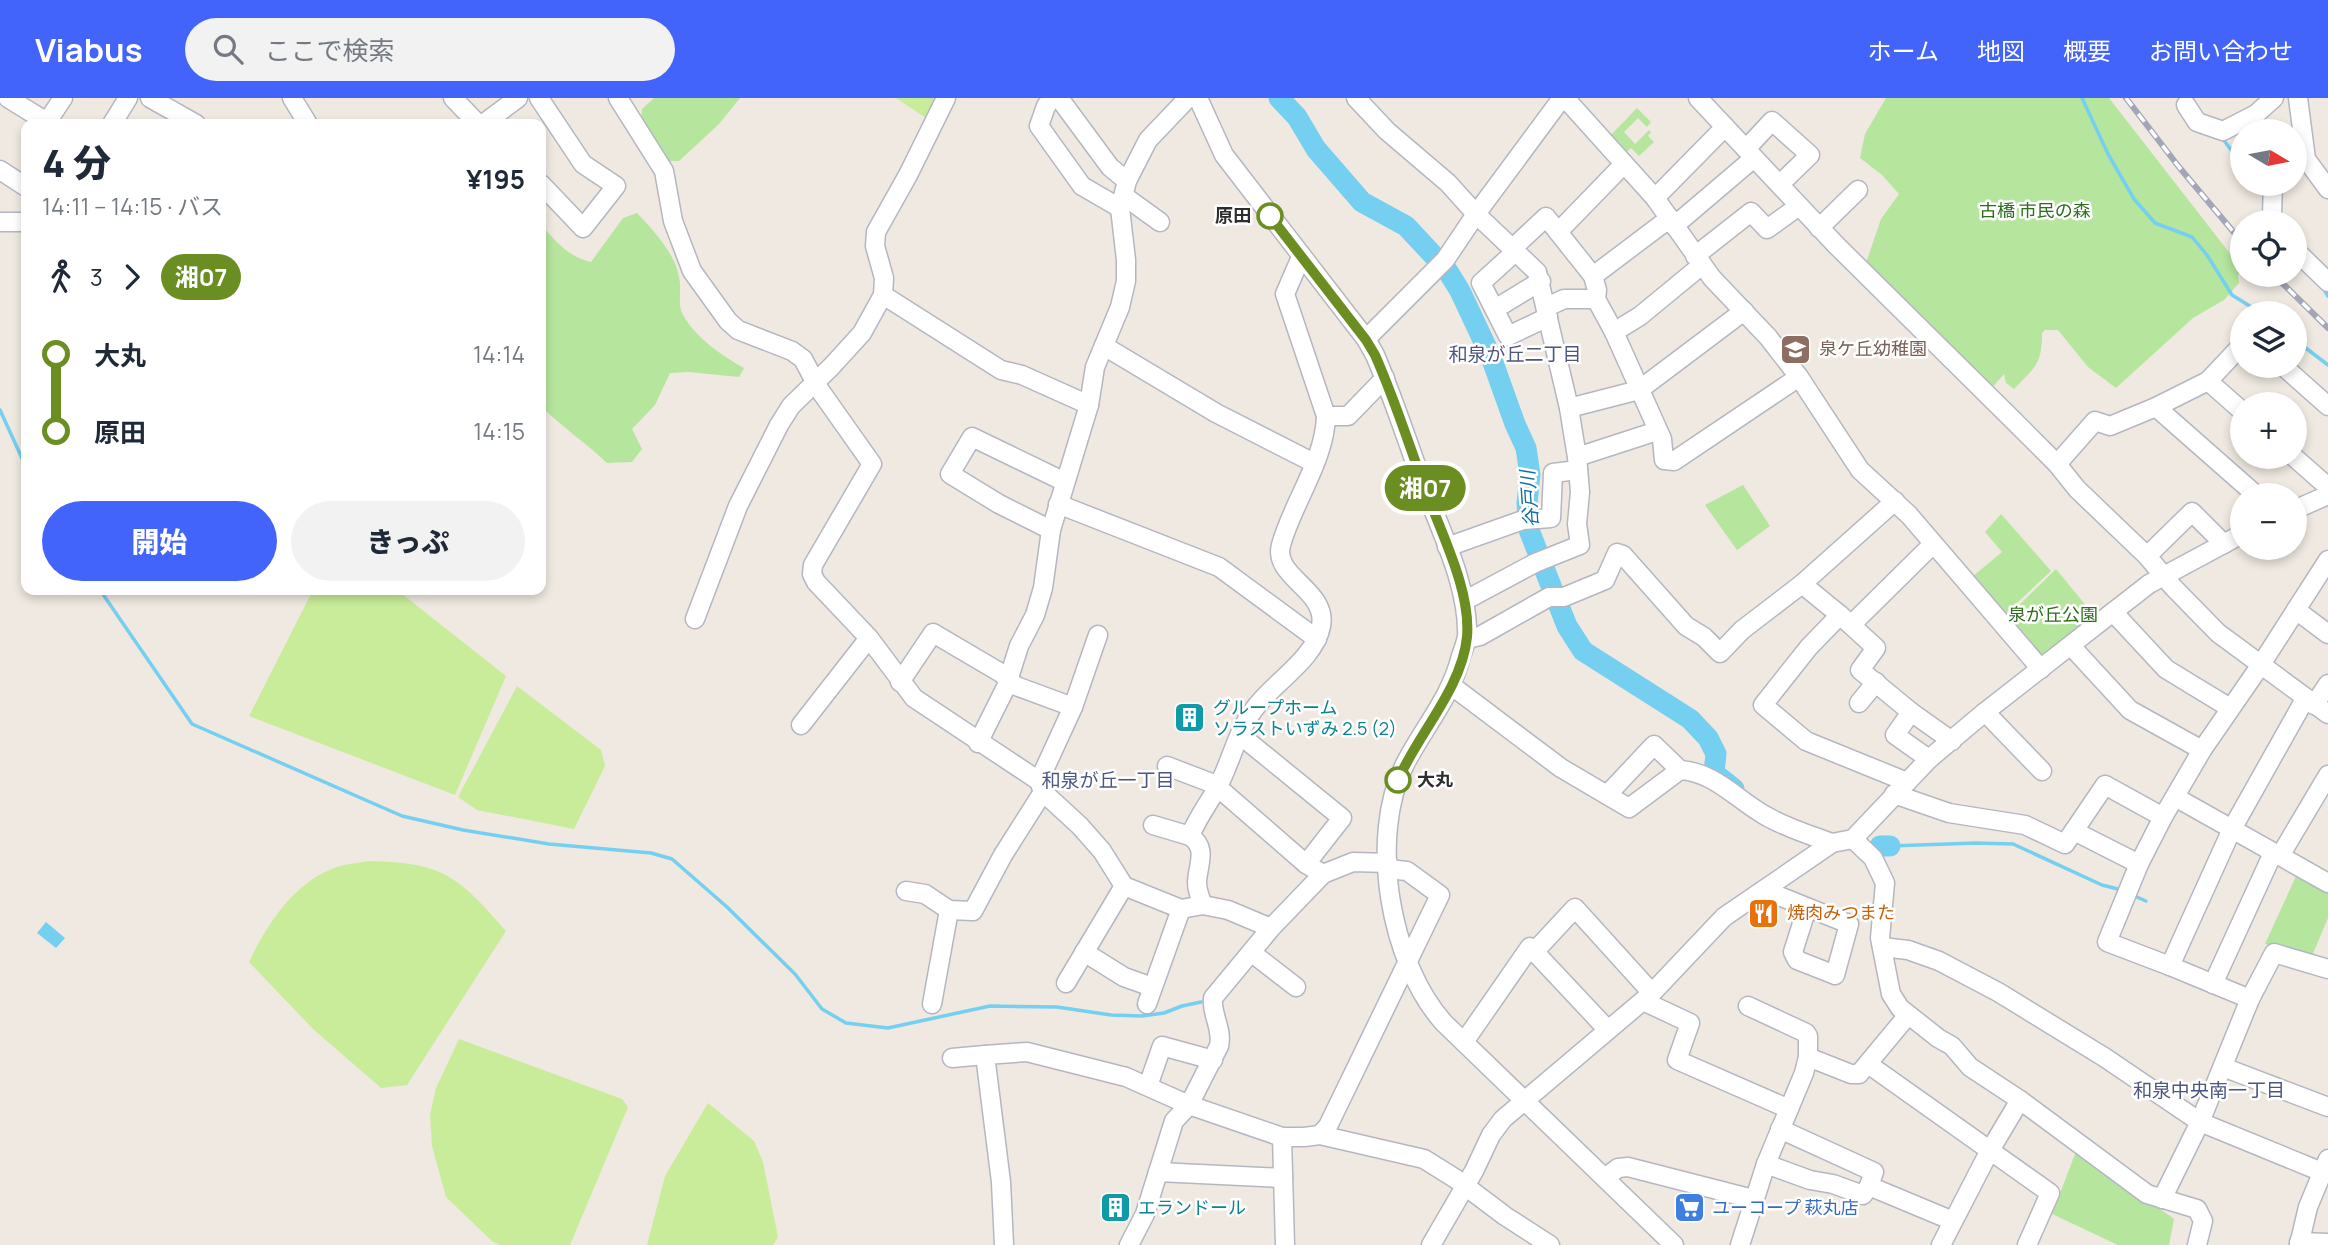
<!DOCTYPE html>
<html lang="ja">
<meta charset="utf-8">
<style>
body{margin:0;font-family:Manrope,"Noto Sans JP",sans-serif;background:#f2f2f3;color:#1f2937;height:100vh;display:flex;flex-direction:column;font-size:26px;white-space:nowrap}
*{box-sizing:border-box;margin:0}
p{font-size:23px;color:#747a83}
.icon{flex:none;width:38px;height:38px;fill:none;stroke:currentColor;stroke-width:2;stroke-linecap:round;stroke-linejoin:round}
.map{position:relative;flex:1;overflow:hidden}
.sheet{position:absolute;left:21px;top:21px;width:525px;height:476px;display:flex;flex-direction:column;background:#fff;border-radius:14px;box-shadow:0 4px 10px #0003}
.sheet>*{flex:none}
.badge{padding:0 14px;border-radius:23px;font-size:24px;line-height:46px}
.needle{width:46px;rotate:100deg}
.controls{position:absolute;left:2230px;top:21px;display:grid;gap:14px}
.controls a{display:grid;place-items:center;width:77px;height:77px;border-radius:50%;background:#fff;box-shadow:0 4px 10px #0003;font-size:35px}
.map>.badge{position:absolute;translate:-50% -50%;box-shadow:0 0 0 4px #fff}
.legs{display:flex;align-items:center;gap:10px;height:77px;padding:0 21px;font-size:23px}
.legs p{margin-inline-start:auto}
.headline{display:flex;align-items:center;justify-content:space-between;height:119px;padding:0 21px}
h1{font-size:38px;font-weight:800;line-height:52px}
.primary-button{display:flex;gap:14px;margin-top:auto;padding:14px 21px}
.primary-button a{flex:1;height:80px;border-radius:42px;background:#4264fb;color:#fff;font-size:28px;font-weight:800;line-height:80px;text-align:center}
.primary-button a+a{background:#f2f2f3;color:#1f2937}
ul{padding:0 21px;list-style:none}
li{display:flex;align-items:center;gap:24px;height:77px;font-size:26px}
li i{display:grid;place-items:center;width:10px;height:100%;margin:0 9px;background:currentColor}
li i::after{content:'';width:18px;height:18px;margin:-9px;border:5px solid;border-radius:50%;background:#fff}
li p{margin-inline-start:auto}
li:first-child i{background:linear-gradient(#0000 50%,currentColor 0)}
li:last-child i{background:linear-gradient(currentColor 50%,#0000 0)}
header{display:flex;align-items:center;gap:42px;box-sizing:border-box;height:98px;padding:0 35px;background:#4264fb;color:#fff}
header strong{font-size:33px}
nav{display:flex;gap:38px;margin-inline-start:auto;font-size:24px}
.search{width:490px;height:63px;background:#f2f2f3;display:flex;align-items:center;gap:18px;box-sizing:border-box;padding:0 24px;border-radius:38px;color:#747a83;font-size:26px}
.map>svg:first-child{display:block}
.green{fill:#b6e59e}
.pitch{fill:#c9ec9a}
.water{fill:#75cff0}
.lines{fill:none;stroke-linecap:round;stroke-linejoin:round}
.stream{stroke:#75cff0;stroke-width:3.5}
.river{stroke:#75cff0;stroke-width:21}
.minor-casing{stroke:#b4b7c1;stroke-width:21}
.minor{stroke:#fff;stroke-width:18}
.rail-casing{stroke:#a3a6b8;stroke-width:6}
.rail{stroke:#fff;stroke-width:3.5;stroke-dasharray:10;stroke-linecap:butt}
.line-1-casing{stroke:#fff;stroke-width:16}
.line-1{stroke:#6b8e23;stroke-width:10}
.stop-1-dot{fill:#fff;stroke:#6b8e23;stroke-width:3.5}
.labels{text-anchor:middle;stroke-width:5;stroke-linejoin:round;paint-order:stroke}
.park-label{font-size:18px;fill:#2c6e1b;stroke:#fff}
.stop-label{font-size:18px;font-weight:bold;fill:#2e2e2e;stroke:#fff;text-anchor:end}
.education-label{font-size:18px;fill:#785e54;stroke:#fff;text-anchor:start}
.culture-label{font-size:18px;fill:#0d838f;stroke:#fff;text-anchor:start}
.food-label{font-size:18px;fill:#c56008;stroke:#fff;text-anchor:start}
.shop-label{font-size:18px;fill:#366cbe;stroke:#fff;text-anchor:start}
.neighbourhood-label{font-size:19px;fill:#4d5680;stroke:#fff}
.water-label{font-size:19px;font-style:italic;fill:#0d6fa3;stroke:#fff}
</style>
<header>
<strong>Viabus</strong>
<div class="search"><svg class="icon" aria-label="search" viewBox="0 0 24 24"><circle cx="10" cy="10" r="6"/><path d="M15 15l6 6"/></svg>ここで検索</div>
<nav><a>ホーム</a><a>地図</a><a>概要</a><a>お問い合わせ</a></nav>
</header>
<div class="map">
<svg width="2328" height="1147" viewBox="0 0 2328 1147">
<rect width="100%" height="100%" fill="#efe9e1"/>
<g class="green">
<path d="M654,0H740L719,26L679,63H667L641,24L642,11Z"/>
<path d="M1886,0H2109L2242,171L2238,177L2239,185L2224,202L2193,220L2116,290L2088,269L2058,232H2045L2042,235C2042,267 2035,269 2014,291L2006,285L2004,276L1990,292L1865,168L1881,121L1899,96L1882,77L1860,60L1865,36Z"/>
<path d="M1637,10L1651,24L1647,29L1638,20L1624,34L1635,46L1649,32L1651,34L1648,38L1654,44L1639,58L1631,50L1624,57L1608,40Z"/>
<path d="M637,115C653,132 675,155 679,179C682,190 677,207 683,217C697,241 721,257 744,270L739,279L689,274L670,275L655,307L632,331L642,351L632,364L607,365C586,345 562,329 541,308V127C556,143 568,159 591,164L623,120Z"/>
<path d="M1743,387L1770,428L1737,452L1705,407Z"/>
<path d="M2001,416L2051,473L2004,517L1972,479L2002,454L1985,434Z"/>
<path d="M2056,471L2097,521L2042,565L2004,522Z"/>
<path d="M2297,776L2328,791V820L2312,858L2265,846Z"/>
<path d="M2077,1051L2174,1121L2169,1147H2118L2052,1116Z"/>
</g>
<g class="pitch">
<path d="M896,0H940L929,22Z"/>
<path d="M313,492H397L506,578L455,697L249,618Z"/>
<path d="M517,588L601,652L605,668L574,731L477,712L458,699Z"/>
<path d="M370,763C444,765 458,778 506,833L407,987L381,990L313,931L249,864C266,828 293,786 332,771C343,766 358,765 370,763Z"/>
<path d="M459,941L622,1001L628,1009L570,1147H500L493,1144L446,1099L432,1048L430,1017L436,990Z"/>
<path d="M708,1005L754,1043L763,1064L778,1139L773,1147H647L665,1078Z"/>
</g>
<path class="water" d="M46,824L65,840L56,850L37,835Z"/>
<g class="lines">
<g class="stream">
<path d="M2082,0L2108,56L2134,101L2155,125L2192,139L2207,157L2232,197L2261,215"/>
<path d="M2222,40L2242,66"/>
<path d="M2257,86L2266,98"/>
<path d="M2322,188L2328,198"/>
<path d="M2294,241L2328,267"/>
<path d="M0,312L26,369"/>
<path d="M100,492L192,626L402,718L463,732L549,746L651,755L672,761L727,809L795,876L822,911L846,925L888,930L990,908L1057,909L1111,917L1142,918L1164,915L1182,908L1201,904"/>
<path d="M1890,748L1976,745L2013,746L2102,787L2122,792"/>
<path d="M2132,797L2146,803"/>
</g>
<g class="river">
<path d="M1279,0L1297,19L1316,51L1362,104L1406,128L1447,172L1460,193L1491,259L1515,326L1526,350L1530,377L1527,405L1529,432L1567,528L1583,553L1690,621L1708,640L1716,656L1714,675L1734,691"/>
<path d="M1880,748H1890"/>
</g>
<defs>
<g id="minor">
<path d="M8,0L50,26"/>
<path d="M150,0L196,26"/>
<path d="M292,0L308,26"/>
<path d="M453,0L478,26"/>
<path d="M539,0L583,66L616,88L583,130L541,86"/>
<path d="M618,0L664,73L673,123L692,173L728,223L738,232L792,253L803,261L819,291L872,366L813,467L812,476L816,484L869,540L914,600L1039,683L1043,694L1080,728L1102,753L1124,788L1181,811L1203,807L1228,812L1271,830"/>
<path d="M1052,0L1046,8L1039,28L1082,88L1120,110"/>
<path d="M1059,0L1110,69L1127,83"/>
<path d="M1198,0L1224,57L1366,241L1375,257C1393,299 1407,343 1423,386C1440,431 1469,489 1467,538C1466,545 1463,552 1461,558C1451,599 1424,629 1405,666C1368,740 1390,865 1444,925L1674,1147"/>
<path d="M1356,0L1387,33L1448,85L1476,116L1537,174L1569,310L1577,359L1580,394L1577,426L1580,447L1535,465L1464,503"/>
<path d="M1565,0L1655,100L1712,180L1768,239L1799,279L1860,372L1909,417L2041,571"/>
<path d="M1698,0L1836,147L2014,323L2057,366L2077,391L2147,458L2173,489L2218,535L2328,616"/>
<path d="M2298,0L2306,61L2328,91"/>
<path d="M2186,7L2197,24L2223,33L2256,16L2274,0"/>
<path d="M47,24L63,0"/>
<path d="M112,26L128,0"/>
<path d="M483,26L518,0"/>
<path d="M1746,51L1772,23L1810,57L1780,86"/>
<path d="M1623,67L1558,134L1593,178L1597,192L1596,201L1614,234L1662,341L1664,362L1674,363L1799,279"/>
<path d="M0,72L26,89"/>
<path d="M2273,86L2272,116L2275,124"/>
<path d="M1124,98L1160,124"/>
<path d="M1655,100L1725,29"/>
<path d="M1,124H26"/>
<path d="M1674,128L1754,60"/>
<path d="M1819,130L1858,92"/>
<path d="M1514,149L1546,119L1558,134"/>
<path d="M2294,151L2328,184"/>
<path d="M1515,154L1481,185L1508,238L1548,219"/>
<path d="M1695,158L1751,114L1767,131L1799,108"/>
<path d="M1593,178L1670,120"/>
<path d="M883,197L1001,272L1022,277L1089,307"/>
<path d="M1547,209L1564,201H1596"/>
<path d="M1495,211L1541,183"/>
<path d="M1614,234L1640,218L1702,167"/>
<path d="M1366,241L1445,162L1476,116L1562,0"/>
<path d="M1104,248L1216,315L1314,365"/>
<path d="M2283,268L2328,308"/>
<path d="M2208,283L2242,247"/>
<path d="M2156,309L2256,397"/>
<path d="M1569,310L1639,292L1744,213"/>
<path d="M1326,318H1348L1385,280"/>
<path d="M1577,359L1657,333"/>
<path d="M2294,359L2328,389"/>
<path d="M2057,366L2095,323L2110,328L2156,309L2208,283L2242,313"/>
<path d="M1058,406L1219,469L1317,541"/>
<path d="M2294,412L2328,397"/>
<path d="M1051,432L999,406L950,376L972,339L1065,384"/>
<path d="M1447,449L1523,422L1551,420L1553,375L1578,372"/>
<path d="M2147,458L2192,414L2224,446"/>
<path d="M1802,486L1840,517L1809,549L1763,607L1806,643L1907,684"/>
<path d="M2296,512L2328,536"/>
<path d="M2113,514L2166,571L2230,610"/>
<path d="M1840,517L1876,550L1860,572L1911,614L1952,643"/>
<path d="M695,521L738,408L779,327L791,308L831,269L862,235L883,197L884,180L875,148L876,134L908,77L946,0"/>
<path d="M1851,527L1933,446"/>
<path d="M1467,541L1480,538L1549,499H1564L1605,482L1617,455L1623,457L1686,528L1704,539L1720,555L1742,532L1802,486L1895,403"/>
<path d="M2071,548L2130,612L2202,652"/>
<path d="M900,584L933,535L1001,575L1016,588L1073,609"/>
<path d="M1452,588L1561,670L1629,710L1680,672C1715,674 1737,702 1766,718C1787,730 1810,737 1832,745"/>
<path d="M1859,605L1876,584"/>
<path d="M2314,607L2328,586"/>
<path d="M1911,614L1895,637L1929,661"/>
<path d="M1985,614L2042,673"/>
<path d="M801,627L869,540"/>
<path d="M1240,637L1342,720L1306,766"/>
<path d="M978,645L1006,589L1019,548L1035,517L1043,490L1051,432L1089,307L1095,269L1120,209L1126,183V162L1120,110L1127,83L1148,42L1188,0"/>
<path d="M1167,668L1214,686L1306,766L1323,776"/>
<path d="M1039,683L1073,609L1098,537"/>
<path d="M1894,696L1949,715L2025,727L2065,746L2105,687L2163,719"/>
<path d="M1607,697L1654,647L1680,672"/>
<path d="M2175,699L2328,785"/>
<path d="M1153,727L1190,738"/>
<path d="M2074,733L2139,766L2163,719L2202,652L2260,568L2328,462"/>
<path d="M1853,741L1873,760L1885,785L1880,840L1891,896L1900,910L1938,940L1952,948L1970,969L2020,1002L2147,1096L2197,1111L2203,1123L2197,1147"/>
<path d="M2280,758L2328,677"/>
<path d="M2139,766L2107,844L2170,868"/>
<path d="M1764,792L1849,826L1835,877L1797,862L1793,854L1807,810"/>
<path d="M906,793L925,796L949,812L973,813L1003,757L1043,694"/>
<path d="M1203,807C1200,800 1197,792 1197,784C1198,766 1208,750 1190,738C1198,719 1206,709 1216,692C1231,666 1236,634 1255,610C1274,584 1315,561 1321,528C1328,492 1272,479 1281,447C1293,404 1325,362 1326,318L1285,196L1301,159"/>
<path d="M1882,849L1908,852L1939,863L1998,894L2104,959L2200,1024L2322,1074"/>
<path d="M1535,853L1575,810L1652,895"/>
<path d="M1084,854L1124,879L1152,889"/>
<path d="M1252,855L1296,889"/>
<path d="M1066,885L1124,788"/>
<path d="M2213,886L2273,755"/>
<path d="M2250,901L2170,868L2232,731L2305,601"/>
<path d="M1643,903L1690,925L1677,962L1789,1011"/>
<path d="M932,906L949,812"/>
<path d="M1147,906L1181,811"/>
<path d="M1748,908L1806,935L1808,938V959"/>
<path d="M1464,944L1530,849L1607,931"/>
<path d="M952,960L985,957"/>
<path d="M1868,966L2050,1095L2027,1147"/>
<path d="M2223,969L2328,1009"/>
<path d="M1148,988L1162,948L1213,962"/>
<path d="M1780,1031L1874,1074L1869,1088L1953,1123"/>
<path d="M1320,1037L1328,1028L1440,797L1407,773L1388,771"/>
<path d="M1282,1039L1285,1147"/>
<path d="M1766,1066L1810,1082L1833,1086L1863,1097L1869,1088"/>
<path d="M1158,1074L1283,1080"/>
<path d="M1606,1079L1618,1070L1628,1069L1753,1101"/>
<path d="M2162,1101L2200,1024L2250,901L2274,855L2328,871"/>
<path d="M2299,1144L2328,1145"/>
<path d="M1004,1147L1001,1084L985,957L1027,954L1126,979L1189,1007L1282,1039H1304L1320,1037L1424,1061L1456,1081L1505,1118L1550,1147"/>
<path d="M1129,1147L1145,1116L1174,1023L1189,1007L1219,948C1223,931 1211,916 1213,900L1271,830L1323,776L1353,764L1388,765"/>
<path d="M1431,1147L1474,1073L1491,1037L1503,1021L1652,895L1724,819L1832,745L1853,741L1929,661L1985,614L2113,514L2149,486L2242,436"/>
<path d="M1740,1147L1766,1066L1804,975L1808,959L1851,976H1859L1908,917"/>
<path d="M1941,1147L1989,1054L2020,1002"/>
<path d="M2299,1147L2308,1109L2328,1061"/>
</g>
</defs>
<use href="#minor" class="minor-casing"/>
<use href="#minor" class="minor"/>
<defs>
<g id="rail">
<path d="M2126,0L2179,69L2242,144"/>
<path d="M2274,177L2328,230"/>
</g>
</defs>
<use href="#rail" class="rail-casing"/>
<use href="#rail" class="rail"/>
</g>
<g class="lines">
<defs>
<path id="line-1" d="M1270,118L1366,242L1375,257C1395,302 1410,350 1427,396C1443,439 1471,494 1467,539C1462,590 1418,636 1398,682"/>
</defs>
<use href="#line-1" class="line-1-casing"/>
<use href="#line-1" class="line-1"/>
</g>
<defs>
<symbol id="school-square" viewBox="-11 -11 22 22"><rect x="-9" y="-9" width="18" height="18" rx="4" fill="#8d6e63" stroke="#fff"/><path d="M0-5L7-2L0 1L-7-2ZM-4 1L0 2.5L4 1V4Q0 6-4 4Z" fill="#fff"/></symbol>
<symbol id="building-square" viewBox="-11 -11 22 22"><rect x="-9" y="-9" width="18" height="18" rx="4" fill="#0f9aa8" stroke="#fff"/><path d="M-4-6H4V6H1V3H-1V6H-4ZM-2.5-4.3h1.7v1.8h-1.7ZM.8-4.3h1.7v1.8H.8ZM-2.5-1h1.7V.8h-1.7ZM.8-1h1.7V.8H.8Z" fill="#fff"/></symbol>
<symbol id="restaurant-square" viewBox="-11 -11 22 22"><rect x="-9" y="-9" width="18" height="18" rx="4" fill="#e8710a" stroke="#fff"/><path d="M-5-6h1v4h1v-4h1v4h1v-4h1v5L-1.5 .5V6h-2V.5L-5-1ZM5-6V6H3V1.5H1.5Q1.5-4 5-6Z" fill="#fff"/></symbol>
<symbol id="supermarket-square" viewBox="-11 -11 22 22"><rect x="-9" y="-9" width="18" height="18" rx="4" fill="#3f7fe0" stroke="#fff"/><path d="M-6-5.5h2.5l.6 2H6L4.5 2H-2.5L-4.4-4H-6ZM-1.5 3.2a1.3 1.3 0 1 0 .1 0ZM3 3.2a1.3 1.3 0 1 0 .1 0Z" fill="#fff"/></symbol>
</defs>
<g fill-rule="evenodd">
<use href="#school-square" x="1778" y="234" width="35" height="35"/>
<use href="#building-square" x="1172" y="602" width="35" height="35"/>
<use href="#restaurant-square" x="1746" y="798" width="35" height="35"/>
<use href="#building-square" x="1098" y="1092" width="35" height="35"/>
<use href="#supermarket-square" x="1672" y="1092" width="35" height="35"/>
</g>
<g class="stop-1-dot">
<circle cx="1270" cy="118" r="12"/>
<circle cx="1398" cy="682" r="12"/>
</g>
<g class="labels">
<g class="park-label">
<text x="2035" y="119">古橋 市民の森</text>
<text x="2053" y="523">泉が丘公園</text>
</g>
<g class="stop-label">
<text x="1251" y="124">原田</text>
<text x="1417" y="688" text-anchor="start">大丸</text>
</g>
<g class="education-label">
<text x="1819" y="257">泉ケ丘幼稚園</text>
</g>
<g class="culture-label">
<text x="1213" y="616">グループホーム<tspan x="1213" dy="21">ソラストいずみ 2.5 (2)</tspan></text>
<text x="1138" y="1116">エランドール</text>
</g>
<g class="food-label">
<text x="1787" y="821">焼肉みつまた</text>
</g>
<g class="shop-label">
<text x="1712" y="1116">ユーコープ 萩丸店</text>
</g>
<g class="neighbourhood-label">
<text x="1515" y="263">和泉が丘二丁目</text>
<text x="1108" y="689">和泉が丘一丁目</text>
<text x="2209" y="999">和泉中央南一丁目</text>
</g>
<g class="water-label">
<text transform="translate(1529 401) rotate(-94)" y="7">谷戸川</text>
</g>
</g>
</svg>
<div class="controls">
<a><svg class="needle" viewBox="-14 -14 28 28"><path d="M0-13l5 13h-10z" fill="#e53935"/><path d="M0 13l5-13h-10z" fill="#747a83"/></svg></a>
<a><svg class="icon" aria-label="locate" viewBox="0 0 24 24"><circle cx="12" cy="12" r="6"/><path d="M12 2v4M12 18v4M2 12h4M18 12h4"/></svg></a>
<a><svg class="icon" aria-label="layers" viewBox="0 0 24 24"><path d="M12 4l9 5-9 5-9-5zM3 14l9 5 9-5"/></svg></a>
<a>+</a>
<a>−</a>
</div>
<b class="badge" style="left:1425px;top:390px;background:#6b8e23;color:#fff">湘07</b>
<section class="sheet">
<div class="headline"><div><h1>4 分</h1><p>14:11 – 14:15 · バス</p></div><b>¥195</b></div>
<div class="legs"><svg class="icon" aria-label="walk" viewBox="0 0 24 24"><circle cx="13" cy="4" r="2"/><path d="M13 8l-2 6 4 7M11 14l-3 7M7 12l3-4h3l4 4"/></svg>3<svg class="icon" aria-label="forward" viewBox="0 0 24 24"><path d="M9 5l7 7-7 7"/></svg><b class="badge" style="background:#6b8e23;color:#fff">湘07</b></div>
<ul>
<li><i style="color:#6b8e23"></i><b>大丸</b><p>14:14</p></li>
<li><i style="color:#6b8e23"></i><b>原田</b><p>14:15</p></li>
</ul>
<div class="primary-button"><a>開始</a><a>きっぷ</a></div>
</section>
</div>
